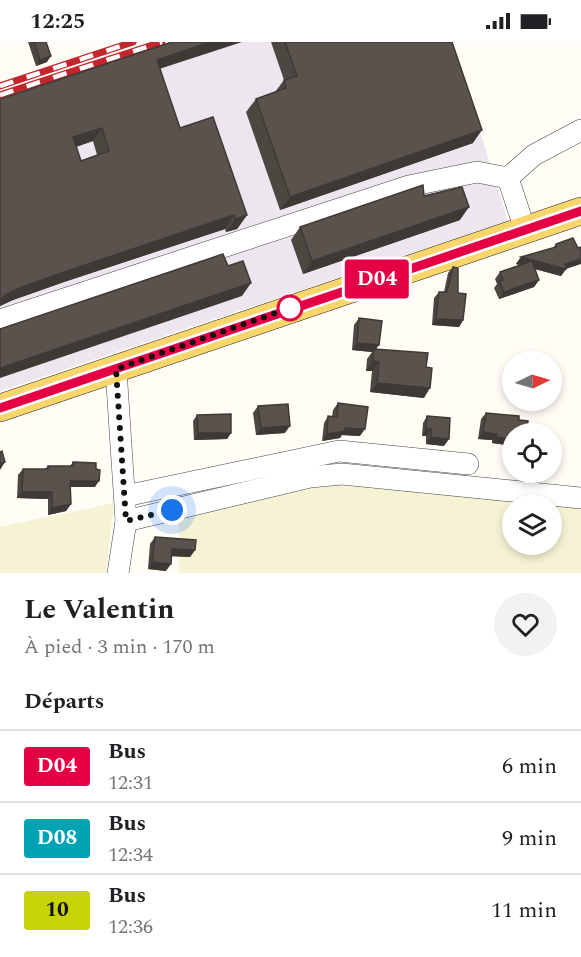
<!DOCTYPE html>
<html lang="fr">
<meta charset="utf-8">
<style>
body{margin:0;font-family:Spectral,serif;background:#f2f2f2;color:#202124;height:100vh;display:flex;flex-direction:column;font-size:22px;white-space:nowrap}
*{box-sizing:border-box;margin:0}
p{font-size:20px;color:#757577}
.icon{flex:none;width:33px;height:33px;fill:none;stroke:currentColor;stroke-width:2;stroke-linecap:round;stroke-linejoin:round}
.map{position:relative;height:531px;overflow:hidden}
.panel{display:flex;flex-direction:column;background:#fff;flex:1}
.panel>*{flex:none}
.badge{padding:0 12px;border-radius:4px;font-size:21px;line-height:39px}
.needle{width:39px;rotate:85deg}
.fabs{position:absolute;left:502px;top:309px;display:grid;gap:12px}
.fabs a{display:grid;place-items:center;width:60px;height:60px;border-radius:50%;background:#fff;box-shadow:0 3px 9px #0003;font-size:30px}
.you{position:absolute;width:30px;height:30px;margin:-15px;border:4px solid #fff;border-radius:50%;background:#1a73e8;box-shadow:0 0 0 9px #1a73e833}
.map>.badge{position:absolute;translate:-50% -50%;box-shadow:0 0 0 3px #fff}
h2{padding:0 24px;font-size:22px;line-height:54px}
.round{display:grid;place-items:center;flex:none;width:63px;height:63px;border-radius:32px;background:#f2f2f2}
.headline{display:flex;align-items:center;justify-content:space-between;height:102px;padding:0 24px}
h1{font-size:28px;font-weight:700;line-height:45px}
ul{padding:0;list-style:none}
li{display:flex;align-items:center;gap:18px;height:72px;padding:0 24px;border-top:2px solid #e0e0e0}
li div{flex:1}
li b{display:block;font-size:22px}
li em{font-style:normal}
li .badge{min-width:66px;font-weight:700;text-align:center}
.status{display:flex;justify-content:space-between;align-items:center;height:42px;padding:0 30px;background:#fff;direction:ltr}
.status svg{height:16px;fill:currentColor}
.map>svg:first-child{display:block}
.industrial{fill:#eee6ef}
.farmland{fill:#f6f3d4;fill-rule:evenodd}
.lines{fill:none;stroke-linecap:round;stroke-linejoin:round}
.minor-casing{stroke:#444;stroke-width:22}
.major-casing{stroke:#222;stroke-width:28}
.minor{stroke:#fff;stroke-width:21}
.major{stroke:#f9d66b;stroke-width:27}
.rail-casing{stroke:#c4262e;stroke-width:7}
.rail{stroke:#fff;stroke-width:4.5;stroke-dasharray:14;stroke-linecap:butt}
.wall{fill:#4d4742;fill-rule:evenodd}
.shaded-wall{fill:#3f3936}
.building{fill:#5a524d;stroke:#3f3936;stroke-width:1.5;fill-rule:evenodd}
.line-casing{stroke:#fff;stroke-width:14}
.line{stroke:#e50046;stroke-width:9}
.walk{stroke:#111;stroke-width:6;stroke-dasharray:0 10.8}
.stop-dot{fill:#fff;stroke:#e50046;stroke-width:3}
</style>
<div class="status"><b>12:25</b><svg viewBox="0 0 49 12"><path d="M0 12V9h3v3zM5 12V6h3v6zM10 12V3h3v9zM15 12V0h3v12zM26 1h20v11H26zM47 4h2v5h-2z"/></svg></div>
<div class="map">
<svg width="581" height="531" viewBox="0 0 581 531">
<rect width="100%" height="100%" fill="#fffdf5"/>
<path class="industrial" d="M196,0H452L508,179L0,349V64Z"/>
<g class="farmland">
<path d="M341,438L581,461V531H179V471ZM513,464H552V502H513Z"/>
<path d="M114,461L106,531H0V485Z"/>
</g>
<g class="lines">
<defs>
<g id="minor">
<path d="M508,136L525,188"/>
<path d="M0,278L409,144L477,130L508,136L534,113L581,88"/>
<path d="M116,327L126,479L310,435L342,432L581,456"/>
<path d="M125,454L339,409L468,422"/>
<path d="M118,531L126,479"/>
</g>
<path id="major" d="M0,366L581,169"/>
</defs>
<use href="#minor" class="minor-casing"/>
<use href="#major" class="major-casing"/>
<use href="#minor" class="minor"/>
<use href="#major" class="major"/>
<defs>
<g id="rail">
<path d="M0,44L133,0"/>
<path d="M0,53L162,0"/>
</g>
</defs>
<use href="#rail" class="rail-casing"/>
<use href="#rail" class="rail"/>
</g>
<g class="wall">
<path d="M28,0H46L47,20L36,24Z"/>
<path d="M271,0H452L473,101L280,168L246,70L256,57L275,50L284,38Z"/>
<path d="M160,27L180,86L247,173L237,187L226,190L225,187L64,240L13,258L0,264V57ZM93,99L97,113L81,119L76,105Z"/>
<path d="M424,154L460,178L303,232L291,198L300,185Z"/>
<path d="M556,202L566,227L561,234L535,227L539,238L534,245L499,257L494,246L497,242L495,237L500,230L520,223L516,222L521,215L553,206Z"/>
<path d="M453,225L463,278L459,285L432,283L434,256L439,250H444L448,231Z"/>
<path d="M359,276L376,307L424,356L370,350L372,329H366L367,317L372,310L352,308L354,283Z"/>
<path d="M338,361L360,394L342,393L340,396L322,399L324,381L328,374L332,375L333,368Z"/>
<path d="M258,364L285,391L256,393L253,371Z"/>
<path d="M486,371L519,378L513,392V404L492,401V398L478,397L481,377Z"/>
<path d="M197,373L231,391L227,397L194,398L193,379Z"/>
<path d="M427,374L444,404L426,402V394H422L423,381Z"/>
<path d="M73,420L95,445H71V462L66,469L48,473V457L17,456L18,433L23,427H45L48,424H70Z"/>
<path d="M155,495L195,508L190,515L171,514L166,529L148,527L150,502Z"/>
</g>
<g class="shaded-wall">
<path d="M210,0H242L147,31L157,18Z"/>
<path d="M51,14L47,20L36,24L40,18Z"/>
<path d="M102,86L93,99L63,109L73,95Z"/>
<path d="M482,88L473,101L280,168L290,155Z"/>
<path d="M469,165L460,178L303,232L312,219Z"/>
<path d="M234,173L225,187L64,240L13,258L0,264V258L5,253L22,245Z"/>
<path d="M247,173L237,187L226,190L236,177Z"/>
<path d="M521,215L565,222L581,217V222L566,227L561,234L516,222Z"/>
<path d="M539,238L534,245L499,257L504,250Z"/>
<path d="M251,241L242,254L0,336V326Z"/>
<path d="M436,277L463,278L459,285L432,283Z"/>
<path d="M357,301L379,303L374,310V307L372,310L352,308Z"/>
<path d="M373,319L379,320L372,329H366Z"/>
<path d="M377,341L430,346L424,356L370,350Z"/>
<path d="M290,384L285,391L256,393L261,386Z"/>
<path d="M345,386L365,387L360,394L342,393L340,396L322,399L327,392Z"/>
<path d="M426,387H431L426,394H422Z"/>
<path d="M483,390L497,392L492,398L478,397Z"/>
<path d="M198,391H231L227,397L194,398Z"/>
<path d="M431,395L449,397L444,404L426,402Z"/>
<path d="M496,395L513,397V404L492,401Z"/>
<path d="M5,420L0,428V422Z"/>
<path d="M70,439H99L95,445H66Z"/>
<path d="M22,450H52L48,457L17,456Z"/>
<path d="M71,462L66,469L48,473L52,466Z"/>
<path d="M172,507L195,508L190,515L167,514Z"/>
<path d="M152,520L171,522L166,529L148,527Z"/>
</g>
<g class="building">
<path d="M34,0H46L51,14L40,18Z"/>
<path d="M172,0H210L157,18L180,86L213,75L247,173L236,177L234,173L73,227L22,245L5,253L0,258V57ZM102,86L109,109L81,119L73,95Z"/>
<path d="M285,0H452L482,88L290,155L256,57L286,46L284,38L297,34Z"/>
<path d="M423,143L424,154L462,145L469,165L312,219L300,185Z"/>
<path d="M573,196L578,206L581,205V217L565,222L566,227L521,215L556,205V202Z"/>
<path d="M223,212L228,224L243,219L251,241L0,326V287Z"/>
<path d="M532,219L539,238L504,250L499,239L503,238L500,230Z"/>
<path d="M453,225L458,226V251L466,252L463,278L436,277L439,250H447Z"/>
<path d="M359,276L382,279L379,303L357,301Z"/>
<path d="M374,307L428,311L426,325L432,326L430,346L377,341L379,320L373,319Z"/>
<path d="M338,361L368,365L365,387L345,386V389L327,392L328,374L337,375Z"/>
<path d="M288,362L290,384L261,386L258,364Z"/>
<path d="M486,371L519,374V378L528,379L526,392H513V397L496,395L497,392L483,390Z"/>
<path d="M231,372V391H198L197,373Z"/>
<path d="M427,374L450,376L449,397L431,395V387H426Z"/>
<path d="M2,409L5,420L0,422V410Z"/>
<path d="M73,420L96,421V427L100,428L99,439H70L71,462L52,466V450H22L23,427H48V424H73Z"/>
<path d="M155,495L196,498L195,508L172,507L171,522L152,520Z"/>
</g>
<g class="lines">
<defs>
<path id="line" d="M0,366L581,169"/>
</defs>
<use href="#line" class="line-casing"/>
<use href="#line" class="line"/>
<path class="walk" d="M172,468L126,479L116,327L290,266"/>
</g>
<circle class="stop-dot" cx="290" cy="266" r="12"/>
</svg>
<div class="fabs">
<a><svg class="needle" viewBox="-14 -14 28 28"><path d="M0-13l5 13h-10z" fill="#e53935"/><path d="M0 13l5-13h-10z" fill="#757577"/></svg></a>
<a><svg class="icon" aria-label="locate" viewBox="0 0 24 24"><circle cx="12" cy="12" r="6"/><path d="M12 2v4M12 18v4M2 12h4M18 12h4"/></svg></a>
<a><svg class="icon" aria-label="layers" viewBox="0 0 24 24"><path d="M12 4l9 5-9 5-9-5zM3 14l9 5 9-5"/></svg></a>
</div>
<div class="you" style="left:172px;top:468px"></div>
<b class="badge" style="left:377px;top:237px;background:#e50046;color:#fff">D04</b>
</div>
<section class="panel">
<div class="headline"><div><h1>Le Valentin</h1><p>À pied · 3 min · 170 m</p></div><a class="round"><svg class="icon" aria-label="heart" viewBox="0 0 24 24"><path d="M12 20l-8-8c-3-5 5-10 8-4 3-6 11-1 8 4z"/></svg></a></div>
<h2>Départs</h2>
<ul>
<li><span class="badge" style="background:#e50046;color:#fff">D04</span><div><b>Bus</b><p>12:31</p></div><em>6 min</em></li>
<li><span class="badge" style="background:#00a3b4;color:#fff">D08</span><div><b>Bus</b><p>12:34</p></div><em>9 min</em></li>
<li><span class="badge" style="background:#c7d304;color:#111">10</span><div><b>Bus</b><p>12:36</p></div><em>11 min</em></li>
</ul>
</section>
